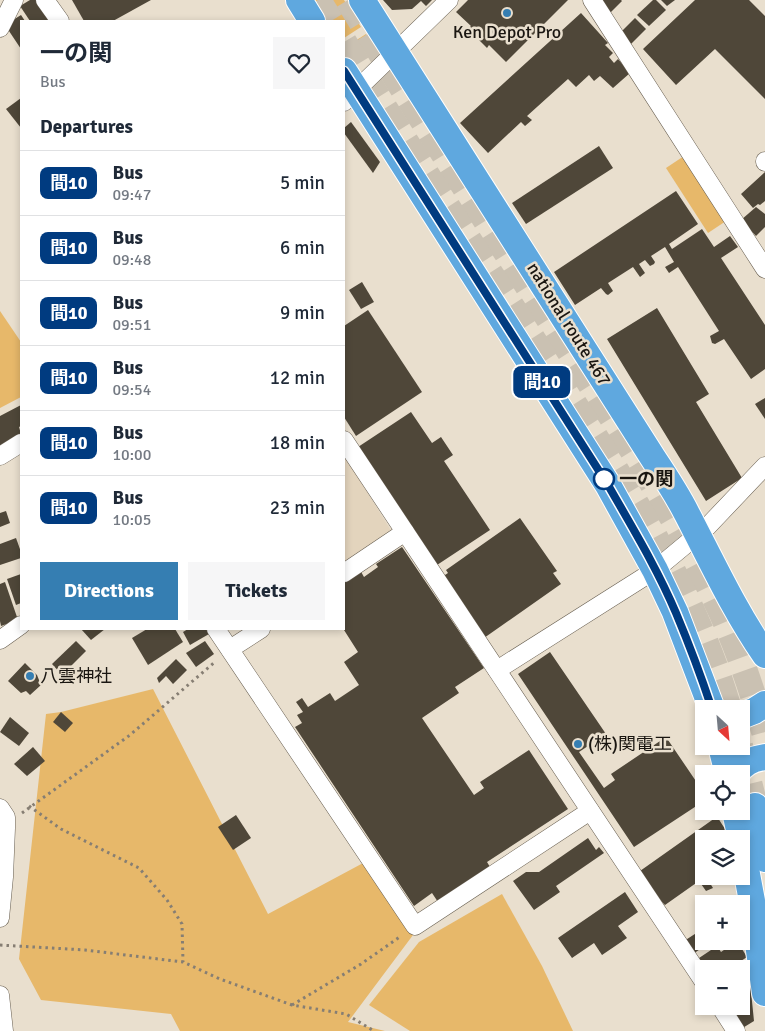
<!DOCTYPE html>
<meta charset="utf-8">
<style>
body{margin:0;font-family:Signika,"Noto Sans JP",sans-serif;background:#f6f6f7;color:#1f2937;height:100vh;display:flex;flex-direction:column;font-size:19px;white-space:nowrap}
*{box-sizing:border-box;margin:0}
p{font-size:16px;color:#747a83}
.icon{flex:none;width:28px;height:28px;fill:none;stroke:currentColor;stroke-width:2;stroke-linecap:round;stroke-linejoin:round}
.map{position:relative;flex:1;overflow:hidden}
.panel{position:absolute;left:20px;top:20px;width:325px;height:610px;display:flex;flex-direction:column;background:#fff;border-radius:0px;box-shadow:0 2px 8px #0003}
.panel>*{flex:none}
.badge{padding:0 10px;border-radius:8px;font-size:18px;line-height:32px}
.needle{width:32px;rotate:154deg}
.buttons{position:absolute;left:695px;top:700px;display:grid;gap:10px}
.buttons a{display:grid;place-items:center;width:55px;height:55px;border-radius:0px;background:#fff;box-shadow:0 2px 8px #0003;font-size:25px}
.map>.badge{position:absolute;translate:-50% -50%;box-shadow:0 0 0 2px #fff}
h2{padding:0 20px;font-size:19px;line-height:45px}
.round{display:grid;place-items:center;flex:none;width:52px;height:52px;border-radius:0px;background:#f6f6f7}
.summary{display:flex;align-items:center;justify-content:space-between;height:85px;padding:0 20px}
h1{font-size:24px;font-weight:700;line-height:38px}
.primary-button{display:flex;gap:10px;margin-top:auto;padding:10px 20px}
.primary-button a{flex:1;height:58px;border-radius:0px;background:#357eb2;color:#fff;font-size:20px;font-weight:700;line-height:58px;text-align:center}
.primary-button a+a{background:#f6f6f7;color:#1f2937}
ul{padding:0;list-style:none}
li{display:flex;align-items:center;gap:15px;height:65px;padding:0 20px;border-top:1px solid #e0e1e3}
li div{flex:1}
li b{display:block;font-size:19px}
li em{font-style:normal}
li .badge{min-width:55px;font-weight:700;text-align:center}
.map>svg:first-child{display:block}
.built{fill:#e3d4bd}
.green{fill:#e7b86a}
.building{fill:#4f4739}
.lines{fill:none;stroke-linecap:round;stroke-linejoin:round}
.highway-tunnel{stroke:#cac1b2;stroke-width:26;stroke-dasharray:26 13;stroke-linecap:butt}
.minor-casing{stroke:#675e50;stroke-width:19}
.highway-casing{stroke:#fff;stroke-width:28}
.path{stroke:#867e73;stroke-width:3;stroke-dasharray:2.5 4;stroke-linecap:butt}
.minor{stroke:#fff;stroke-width:18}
.highway{stroke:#5fa8df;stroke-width:26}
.line-casing{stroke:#fff;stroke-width:11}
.line{stroke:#003b80;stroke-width:8}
.poi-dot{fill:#357eb2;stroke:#e9dfce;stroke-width:2}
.stop-dot{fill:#fff;stroke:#003b80;stroke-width:2.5}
.labels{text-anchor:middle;stroke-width:5;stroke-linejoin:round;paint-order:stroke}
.poi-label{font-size:18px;fill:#1a1611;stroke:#e9dfce;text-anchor:start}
.street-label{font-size:18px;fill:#1a1611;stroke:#e9dfce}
.stop-label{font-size:18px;font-weight:bold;fill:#1a1611;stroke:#e9dfce;text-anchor:start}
</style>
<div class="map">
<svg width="765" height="1031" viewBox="0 0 765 1031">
<rect width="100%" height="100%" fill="#e9dfce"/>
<path class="built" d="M344,455L392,532L344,565Z"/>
<g class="green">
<path d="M305,0H344L361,27L344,38V21H318Z"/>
<path d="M366,34C373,49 355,57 344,53V48Z"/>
<path d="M684,156L726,221L708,233L666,168Z"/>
<path d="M0,311L21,342V397L0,408Z"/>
<path d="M153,689L268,914L365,862L416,931L348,1022L385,1031H180L171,1014L41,1000L19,959L46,714L61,712Z"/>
<path d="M502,894L542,966L573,1031H410L369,1005L419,942Z"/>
</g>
<g class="building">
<path d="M30,0H36L51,21H30L20,6Z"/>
<path d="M72,0H151L113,21H84Z"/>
<path d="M383,0H432L426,6L421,1L412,9L392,10Z"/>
<path d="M468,0H568L506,62L489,45L487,48L468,29L471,26L456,12Z"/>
<path d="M595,0H621L622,1L610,13Z"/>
<path d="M653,0H656L666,10L649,26L637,15Z"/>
<path d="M661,0H675L667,6Z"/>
<path d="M695,0H749L765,16V99L715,49L676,85L643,49Z"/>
<path d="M581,13L608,43L605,45L613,53L609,57L614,63L618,59L630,73L613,88L600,76L594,81L589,75L576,87L568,79L527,116L532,120L525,126L521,122L488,153L460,123Z"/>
<path d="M21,15L25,21H21V49L5,25Z"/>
<path d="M635,18L646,29L630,45L619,34Z"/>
<path d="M21,98V128L6,109Z"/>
<path d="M351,122L380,162L373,173L344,133V128Z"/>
<path d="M599,146L613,168L526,224L512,203Z"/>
<path d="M765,172V201L760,205L758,204L753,208L741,194Z"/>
<path d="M676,191L698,224L669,244L672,249L702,229L714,247L730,236L738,247L721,258L765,325V369L751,379L724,339L715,344L712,343L710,336L719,331L678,267L669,273L665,267L674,262L665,247L651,256L655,262L654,264L650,266L645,260L639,264L645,273L640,277L633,267L608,283L613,291L608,295L606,294L601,288L575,305L554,272Z"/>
<path d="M756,207L765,214V227L756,236L741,220Z"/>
<path d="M362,282L374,302L361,309L349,290Z"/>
<path d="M657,308L709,394L696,402L742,478L706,501L607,339Z"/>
<path d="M368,310L422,392L356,436L344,417V326Z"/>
<path d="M765,398V419L755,404Z"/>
<path d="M21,405V426L19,427L21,434L0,446V416Z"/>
<path d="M411,412L432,443L441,437L453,455L444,461L490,530L437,565L358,447Z"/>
<path d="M6,511L10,523L0,527V513Z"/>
<path d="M520,518L557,571L553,573L561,584L484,638L442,577L448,573L446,570Z"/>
<path d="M16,538L21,552V558L0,565V544Z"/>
<path d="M402,547L484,668L455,687L459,693L422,718L474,795L484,788L480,782L529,750L568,809L487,862L490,867L438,902L432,893L414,906L295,727L302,723L297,715L303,712L296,702L302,698L308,707L330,693L335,701L359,685L344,662L358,652L344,630V581L360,570L364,577L378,567L376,564Z"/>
<path d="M21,574V603L16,605L7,579Z"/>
<path d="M5,582L18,620L1,626L0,621V584Z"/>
<path d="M81,629H105L91,640Z"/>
<path d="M147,629H175L183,642L148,665L132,638Z"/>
<path d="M188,629H206L209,634L190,645L183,632Z"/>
<path d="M76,641L86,651L62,675L52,664Z"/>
<path d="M205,641L214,654L196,667L186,653Z"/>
<path d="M550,652L606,734L579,752L604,788L615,780L611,774L666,737L704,793V801L634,847L518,674Z"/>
<path d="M176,659L187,670L173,684L166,676L159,683L157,678Z"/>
<path d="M25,663L37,675L41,685L30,695L26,691L21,693L8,681Z"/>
<path d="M61,712L73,723L65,732L53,722Z"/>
<path d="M10,717L29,733L19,746L0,732Z"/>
<path d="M33,747L45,761L27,776L14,764Z"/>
<path d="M236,815L251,838L233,850L218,827Z"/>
<path d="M715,818L716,820L718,818L725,829L727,839H704V876H714L708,880L713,888L706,891L699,881L665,905L662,902L640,871Z"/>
<path d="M588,838L596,850L599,847L604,853L556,886L560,892L534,910L513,881L526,872H539Z"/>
<path d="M625,892L638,912L618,926L627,938L602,955L594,943L572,958L558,938Z"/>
<path d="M704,925V938L698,930Z"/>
<path d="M698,932L706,945L693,954L684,941Z"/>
<path d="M737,941L747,957L729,969H704L699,958L717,946L721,952Z"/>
<path d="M748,962L754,1021L741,1029L727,1006H741V969H737Z"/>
</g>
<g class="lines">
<g class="highway-tunnel">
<path d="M318,0L331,21"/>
<path d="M348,0C417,113 488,224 559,335C614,421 671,507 715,599C736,642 752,689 765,735"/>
<path d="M344,42C410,151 481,258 550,366C620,475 692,584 729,709"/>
<path d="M740,746L755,806"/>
</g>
<defs>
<g id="minor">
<path d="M45,0L60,21"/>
<path d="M592,0L765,269"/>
<path d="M0,28L14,0"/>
<path d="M344,102L449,0"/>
<path d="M765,161V162"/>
<path d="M344,440L704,982"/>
<path d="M0,456L21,443"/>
<path d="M344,573L405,532"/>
<path d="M216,629L415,926L590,811"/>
<path d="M0,640L21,625"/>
<path d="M230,649L261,629"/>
<path d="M497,670L655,570L708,526L765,466"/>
<path d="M0,808L6,817V828L4,877L0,918"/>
<path d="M0,995L4,1031"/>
<path d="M720,1006L736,1031"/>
</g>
<g id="highway">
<path d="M299,0L312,21"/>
<path d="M362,0L653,458C665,476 677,494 687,514C712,562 734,610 765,655"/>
<path d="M344,71L608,485L655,570L675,612L712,709"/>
<path d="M741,716L754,711L765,704"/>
<path d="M721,746L728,774"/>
<path d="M736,774C743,763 752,759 765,757"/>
<path d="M755,806L765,859"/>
<path d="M735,811L741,839"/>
<path d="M741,842L752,901L765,993"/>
</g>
</defs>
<use href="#minor" class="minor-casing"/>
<use href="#highway" class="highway-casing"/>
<g class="path">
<path d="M29,806L61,829L139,868L167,900L182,924L183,962"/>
<path d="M22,813L130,735L216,661"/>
<path d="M0,945L85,950L183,962L220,979L292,1005L346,1014L374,1031"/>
<path d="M292,1005L361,964L401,936"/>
</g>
<use href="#minor" class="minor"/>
<use href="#highway" class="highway"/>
</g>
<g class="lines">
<defs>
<path id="line" d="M344,71L608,485C632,527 657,568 676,613C689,644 701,676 712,709"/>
</defs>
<use href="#line" class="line-casing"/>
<use href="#line" class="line"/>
</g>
<g class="poi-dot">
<circle cx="507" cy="13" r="5"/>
<circle cx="30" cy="676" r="5"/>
<circle cx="578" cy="744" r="5"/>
</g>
<circle class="stop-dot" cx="604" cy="479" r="10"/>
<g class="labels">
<g class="poi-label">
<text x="507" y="38" text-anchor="middle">Ken Depot Pro</text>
<text x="40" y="682">八雲神社</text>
<text x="588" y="750">(株)関電工</text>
</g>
<g class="street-label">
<text transform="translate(569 324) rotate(58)" y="6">national route 467</text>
</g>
<g class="stop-label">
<text x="619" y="485">一の関</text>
</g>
</g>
</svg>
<div class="buttons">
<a><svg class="needle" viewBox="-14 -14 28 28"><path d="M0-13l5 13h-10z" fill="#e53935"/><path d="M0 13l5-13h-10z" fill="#747a83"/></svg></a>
<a><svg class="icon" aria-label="locate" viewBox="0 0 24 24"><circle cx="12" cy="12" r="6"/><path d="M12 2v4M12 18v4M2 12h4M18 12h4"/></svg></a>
<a><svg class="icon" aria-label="layers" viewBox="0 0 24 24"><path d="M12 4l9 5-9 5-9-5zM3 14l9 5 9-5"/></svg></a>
<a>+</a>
<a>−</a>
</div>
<b class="badge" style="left:542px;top:382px;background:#003b80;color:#fff">間10</b>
<section class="panel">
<div class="summary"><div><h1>一の関</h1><p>Bus</p></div><a class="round"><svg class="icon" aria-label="heart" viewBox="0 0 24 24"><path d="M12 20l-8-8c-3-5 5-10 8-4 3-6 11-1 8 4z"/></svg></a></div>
<h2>Departures</h2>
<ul>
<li><span class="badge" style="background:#003b80;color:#fff">間10</span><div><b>Bus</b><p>09:47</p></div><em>5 min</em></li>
<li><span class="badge" style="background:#003b80;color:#fff">間10</span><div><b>Bus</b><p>09:48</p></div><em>6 min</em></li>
<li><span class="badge" style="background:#003b80;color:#fff">間10</span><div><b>Bus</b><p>09:51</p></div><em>9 min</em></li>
<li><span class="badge" style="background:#003b80;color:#fff">間10</span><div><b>Bus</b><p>09:54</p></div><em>12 min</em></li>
<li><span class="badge" style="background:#003b80;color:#fff">間10</span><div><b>Bus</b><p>10:00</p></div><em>18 min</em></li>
<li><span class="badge" style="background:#003b80;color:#fff">間10</span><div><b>Bus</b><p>10:05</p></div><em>23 min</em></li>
</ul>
<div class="primary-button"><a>Directions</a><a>Tickets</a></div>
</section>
</div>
